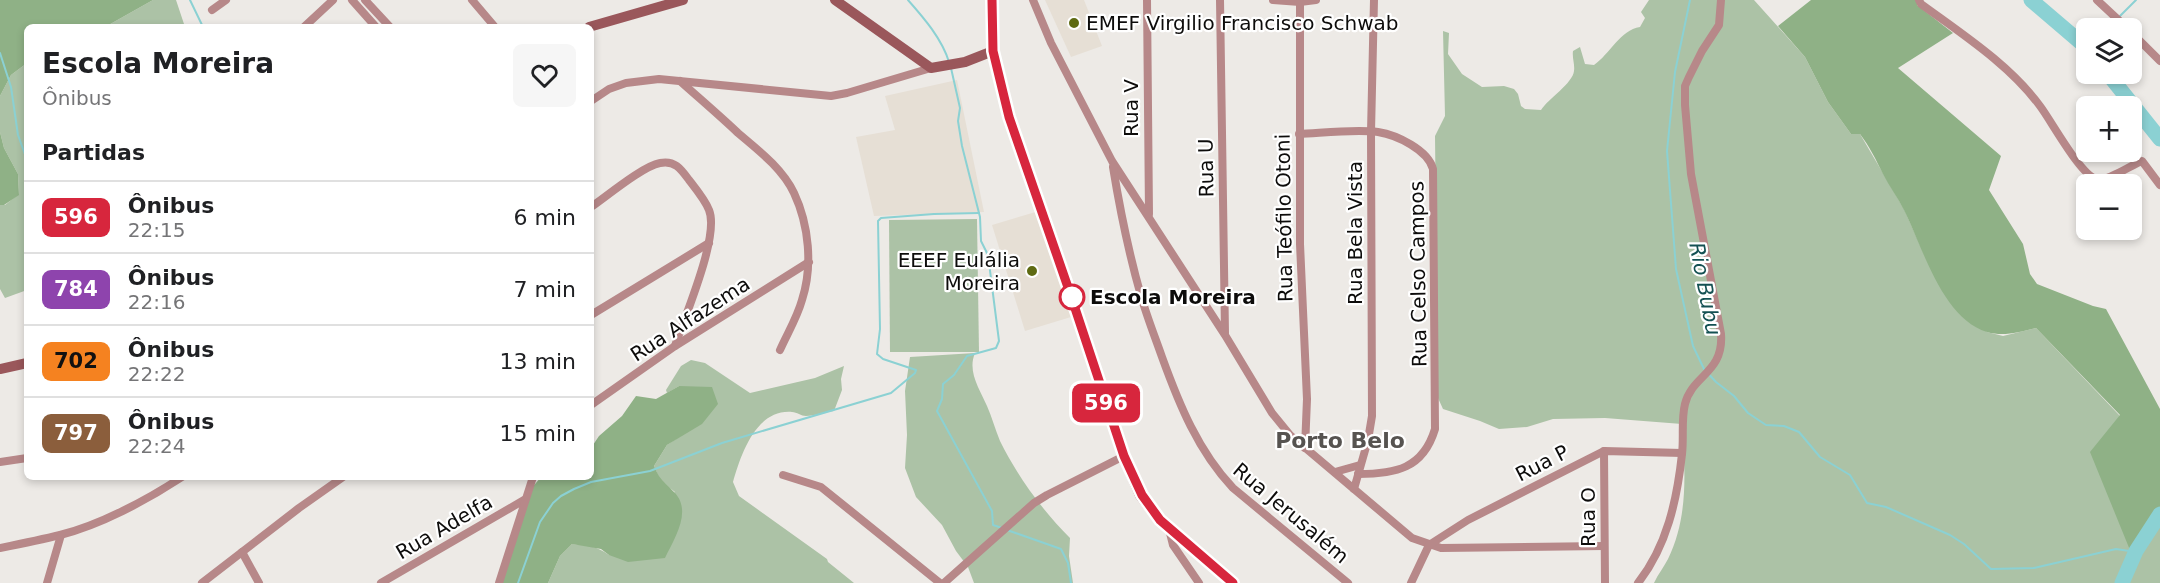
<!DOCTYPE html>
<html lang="pt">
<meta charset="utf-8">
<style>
body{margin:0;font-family:"DejaVu Sans",sans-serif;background:#f6f6f6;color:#202124;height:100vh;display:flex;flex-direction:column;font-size:22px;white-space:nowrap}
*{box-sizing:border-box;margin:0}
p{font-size:20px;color:#757577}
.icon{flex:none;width:33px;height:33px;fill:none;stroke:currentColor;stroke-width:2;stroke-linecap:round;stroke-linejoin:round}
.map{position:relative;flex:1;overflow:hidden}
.sheet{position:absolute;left:24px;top:24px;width:570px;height:456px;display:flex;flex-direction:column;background:#fff;border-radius:9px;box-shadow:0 3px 9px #0003}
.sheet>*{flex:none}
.badge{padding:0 12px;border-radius:9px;font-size:21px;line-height:39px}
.tools{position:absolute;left:2076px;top:18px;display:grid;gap:12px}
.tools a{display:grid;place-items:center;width:66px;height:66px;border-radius:9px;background:#fff;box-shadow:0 3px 9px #0003;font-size:30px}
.map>.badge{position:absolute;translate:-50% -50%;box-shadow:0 0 0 3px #fff}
h2{padding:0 18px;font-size:22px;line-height:54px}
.round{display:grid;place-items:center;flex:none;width:63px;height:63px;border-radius:9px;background:#f6f6f6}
.summary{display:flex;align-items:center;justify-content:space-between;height:102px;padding:0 18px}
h1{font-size:28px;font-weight:700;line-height:45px}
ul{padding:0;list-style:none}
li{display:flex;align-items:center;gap:18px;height:72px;padding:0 18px;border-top:2px solid #e0e0e0}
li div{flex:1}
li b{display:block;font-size:22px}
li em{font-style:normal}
li .badge{min-width:66px;font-weight:700;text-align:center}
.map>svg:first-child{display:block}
.built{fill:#e6dfd5}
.green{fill:#acc2a6}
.forest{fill:#8fb186}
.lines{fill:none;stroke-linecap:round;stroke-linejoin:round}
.stream{stroke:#8bd1d3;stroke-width:2}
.river{stroke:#8bd1d3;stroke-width:15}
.street{stroke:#b78889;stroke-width:8}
.secondary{stroke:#9a575b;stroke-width:10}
.primary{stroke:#83333b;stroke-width:12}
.line-casing{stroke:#fff;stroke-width:14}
.line{stroke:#d7263d;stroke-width:9}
.poi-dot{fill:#5e6a12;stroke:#fff;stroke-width:2}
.stop-dot{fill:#fff;stroke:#d7263d;stroke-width:3}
.labels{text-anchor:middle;stroke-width:4.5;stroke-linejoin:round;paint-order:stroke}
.poi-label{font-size:20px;fill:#0d0c0b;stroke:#fff;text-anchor:start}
.street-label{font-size:20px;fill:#0d0c0b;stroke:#fff}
.stop-label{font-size:20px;font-weight:bold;fill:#0d0c0b;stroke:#fff;text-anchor:start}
.water-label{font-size:21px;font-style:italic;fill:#145153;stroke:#fff}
.quarter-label{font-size:22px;font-weight:bold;fill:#565350;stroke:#fff}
</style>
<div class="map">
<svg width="2160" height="583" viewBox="0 0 2160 583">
<rect width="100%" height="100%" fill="#edeae6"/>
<g class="built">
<path d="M1045,0H1084L1102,46L1071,57Z"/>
<path d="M957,80L984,212L874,216L856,137L895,130L885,96Z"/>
<path d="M1039,211L1071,317L1025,331L992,225Z"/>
</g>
<g class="green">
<path d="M153,0H176L185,27H105Z"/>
<path d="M1649,0H1754L1805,57L1828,102L1851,134H1860L1904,209L1924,254L1944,293L1987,332L2003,336L2036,328L2120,416L2132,554L2160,511V583H1654C1658,574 1664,567 1668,559C1689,516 1685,469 1682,424L1605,418L1553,419L1527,427L1499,429L1480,421L1443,409L1438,398L1435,136L1445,116L1443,31L1449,33L1448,54L1462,74L1482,87L1504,86L1514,89L1518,94L1521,106L1525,109L1541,110C1548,99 1573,83 1574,71C1575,65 1572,58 1573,51L1580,47L1585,64L1594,65C1610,54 1620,30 1640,27L1645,18L1641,12Z"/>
<path d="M27,63V290L5,298L0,289V205H5L19,194L18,174L4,148L0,132V96L11,75Z"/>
<path d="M977,219L979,352H890L889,220Z"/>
<path d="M975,353C967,372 980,389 987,406C992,417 995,429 1000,441C1018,477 1042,510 1070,538L1069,556L1073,583H974L968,567L956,551L942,525L916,497L905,468L907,435L905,391L910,357Z"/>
<path d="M691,360L705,363L750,393L815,378L844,366L841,379L842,390L834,411C825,412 814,416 806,416C801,416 797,412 792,412C756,409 741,454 733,482L739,496L827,559L828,562L854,583H548L560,556L572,544C586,545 597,546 609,555L675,492L660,480L654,466L667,445L682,435L679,386L667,393L666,390L681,366Z"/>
</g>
<g class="forest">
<path d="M0,0H153L105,27H27V63L11,75L0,96Z"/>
<path d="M1811,0H1918L1917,5L1953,33L1898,68L2001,156L1989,190L2023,244L2030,274L2037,284L2093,306L2106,309L2160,409V511L2132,555L2090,452L2120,415L2036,328C2019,332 2004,337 1987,332C1942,318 1923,248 1904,210C1898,198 1889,186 1883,174C1876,160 1870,147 1860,134H1851L1828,102L1805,57L1778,26Z"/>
<path d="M0,132L4,148L18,174L19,195L4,205H0Z"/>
<path d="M679,386L712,387L718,404L702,424L667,445L654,466C661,482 663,480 674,492C693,511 674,539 665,558L628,562L609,555L601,549L572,544L560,556L548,583H499L524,497L541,477H591V448L599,436L622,416L636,396L656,399Z"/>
</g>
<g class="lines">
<g class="stream">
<path d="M190,0L203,27"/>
<path d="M908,0C924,18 942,39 949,62"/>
<path d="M1690,0L1675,72L1667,151L1676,269L1693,346L1704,369L1716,382L1734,396L1748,413L1766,425L1784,426L1799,432L1820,457L1850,475L1867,503L1886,507L1950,535L1964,544L1991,569L2034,568L2116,549L2136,552"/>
<path d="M2119,17L2136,0"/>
<path d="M2109,28L2115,21"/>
<path d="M0,53L11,87L18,135L27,160"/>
<path d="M951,68L960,108L958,121L962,146L980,217L981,241L988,255L999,341L996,348L967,356L954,375L943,384L942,399L937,411L992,511L993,525L1002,528"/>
<path d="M1007,530L1061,549L1068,563L1071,583"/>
<path d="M518,583L540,522L553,503L561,496L574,489L591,482L650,471L722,443L891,393L915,373L916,370L883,359L877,354L880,329L878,221L881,218L934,214L979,213"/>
</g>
<g class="river">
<path d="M2031,0L2086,47"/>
<path d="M2108,74L2160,139"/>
<path d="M2122,583L2136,551L2160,514"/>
</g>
<g class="street">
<path d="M352,0L376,27"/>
<path d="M365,0L390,27"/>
<path d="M472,0L495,27"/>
<path d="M1033,0L1051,43L1112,161L1225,335L1272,413L1290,435L1412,538L1441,548L1604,546"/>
<path d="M1147,0L1149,214"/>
<path d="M1220,0L1225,333"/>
<path d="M1273,0L1300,2L1316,0"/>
<path d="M1919,0L1921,4C1962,34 2010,65 2040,106C2052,122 2080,174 2096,179C2106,183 2131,165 2142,161L2160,185"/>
<path d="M2097,0L2127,28"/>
<path d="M1300,2V244L1307,399L1305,448"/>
<path d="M212,10L226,0"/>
<path d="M304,27L333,0"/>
<path d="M2132,33L2160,61"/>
<path d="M680,81C699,98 719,115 738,133C758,150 782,168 794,193C809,225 813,266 802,300C797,318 787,334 780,350"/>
<path d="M591,101L609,89L626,83L659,79L831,96L847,93L931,68"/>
<path d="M1299,134C1322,133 1355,129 1378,132C1397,135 1428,150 1433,169L1435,429C1423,469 1395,474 1358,474"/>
<path d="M1113,167C1120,210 1129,254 1141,296C1147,317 1155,337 1162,357C1179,404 1198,451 1233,488L1348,583"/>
<path d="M591,207C607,196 643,166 660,163C675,160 681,169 689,180C696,189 705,200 709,210C720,236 684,318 675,346"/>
<path d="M591,315L709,243"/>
<path d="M591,405L675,346L809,262"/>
<path d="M1604,451L1605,583"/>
<path d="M0,462L27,458"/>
<path d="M1335,472L1360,465"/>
<path d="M783,475L821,487L940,583"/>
<path d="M1354,489L1368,440L1372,416L1371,132L1374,0"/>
<path d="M1169,529L1173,545L1199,583"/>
<path d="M0,548C20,544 40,540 60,535C100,525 147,500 182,477"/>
<path d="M242,552L259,583"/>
<path d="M47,583L61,535"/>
<path d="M202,583L299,508L343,477"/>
<path d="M381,583L524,500"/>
<path d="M499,583L533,477"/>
<path d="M944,583L1034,503L1047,495L1124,456"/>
<path d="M1411,583L1429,545L1468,520L1604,451L1682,453"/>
<path d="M1638,583C1667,546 1677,500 1682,454C1684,438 1681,420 1685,404C1692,375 1724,373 1721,334L1691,174L1685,105V86L1689,77L1702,51L1719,25L1721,0"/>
</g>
<g class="secondary">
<path d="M835,0L931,68L965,62L993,51"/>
<path d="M589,27L683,0"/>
<path d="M0,369L27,363"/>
</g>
<path class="primary" d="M992,0L993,51L1009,117L1071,296L1124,456L1141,495L1160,520L1233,583"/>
</g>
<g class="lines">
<defs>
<path id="line" d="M992,0L993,51L1009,117L1071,296L1124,456L1142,495L1160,520L1233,583"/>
</defs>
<use href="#line" class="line-casing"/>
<use href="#line" class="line"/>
</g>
<g class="poi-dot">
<circle cx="1074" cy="23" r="6"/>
<circle cx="1032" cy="271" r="6"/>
</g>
<circle class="stop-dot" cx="1072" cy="297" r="12"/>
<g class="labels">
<g class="poi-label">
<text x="1086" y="30">EMEF Virgilio Francisco Schwab</text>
<text x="1020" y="267" text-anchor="end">EEEF Eulália<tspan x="1020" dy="23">Moreira</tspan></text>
</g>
<g class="street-label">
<text transform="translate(1131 108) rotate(-90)" y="7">Rua V</text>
<text transform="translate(1206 168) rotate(-91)" y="7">Rua U</text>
<text transform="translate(1284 218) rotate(-91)" y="7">Rua Teófilo Otoni</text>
<text transform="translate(1355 233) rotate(-90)" y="7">Rua Bela Vista</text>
<text transform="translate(1418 274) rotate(-91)" y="7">Rua Celso Campos</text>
<text transform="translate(690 319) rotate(-33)" y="7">Rua Alfazema</text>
<text transform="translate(1542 463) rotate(-27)" y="7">Rua P</text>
<text transform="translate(1291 513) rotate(40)" y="7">Rua Jerusalém</text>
<text transform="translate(1588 517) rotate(-90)" y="7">Rua O</text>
<text transform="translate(444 527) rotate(-30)" y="7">Rua Adelfa</text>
</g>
<g class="stop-label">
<text x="1090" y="304">Escola Moreira</text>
</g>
<g class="water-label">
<text transform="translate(1705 289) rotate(79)" y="7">Rio Bubu</text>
</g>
<g class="quarter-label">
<text x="1340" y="448">Porto Belo</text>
</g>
</g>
</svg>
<div class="tools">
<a><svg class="icon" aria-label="layers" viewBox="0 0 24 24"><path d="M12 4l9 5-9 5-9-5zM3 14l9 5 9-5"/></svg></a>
<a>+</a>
<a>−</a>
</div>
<b class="badge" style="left:1106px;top:403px;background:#d7263d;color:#fff">596</b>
<section class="sheet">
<div class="summary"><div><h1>Escola Moreira</h1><p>Ônibus</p></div><a class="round"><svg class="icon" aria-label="heart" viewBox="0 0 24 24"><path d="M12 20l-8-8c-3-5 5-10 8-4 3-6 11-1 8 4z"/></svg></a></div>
<h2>Partidas</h2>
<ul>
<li><span class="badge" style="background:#d7263d;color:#fff">596</span><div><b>Ônibus</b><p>22:15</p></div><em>6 min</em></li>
<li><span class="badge" style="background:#8e44ad;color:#fff">784</span><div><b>Ônibus</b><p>22:16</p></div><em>7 min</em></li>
<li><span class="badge" style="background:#f58220;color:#111">702</span><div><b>Ônibus</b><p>22:22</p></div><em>13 min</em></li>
<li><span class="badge" style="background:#8b5e3c;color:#fff">797</span><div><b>Ônibus</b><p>22:24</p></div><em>15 min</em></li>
</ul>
</section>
</div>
